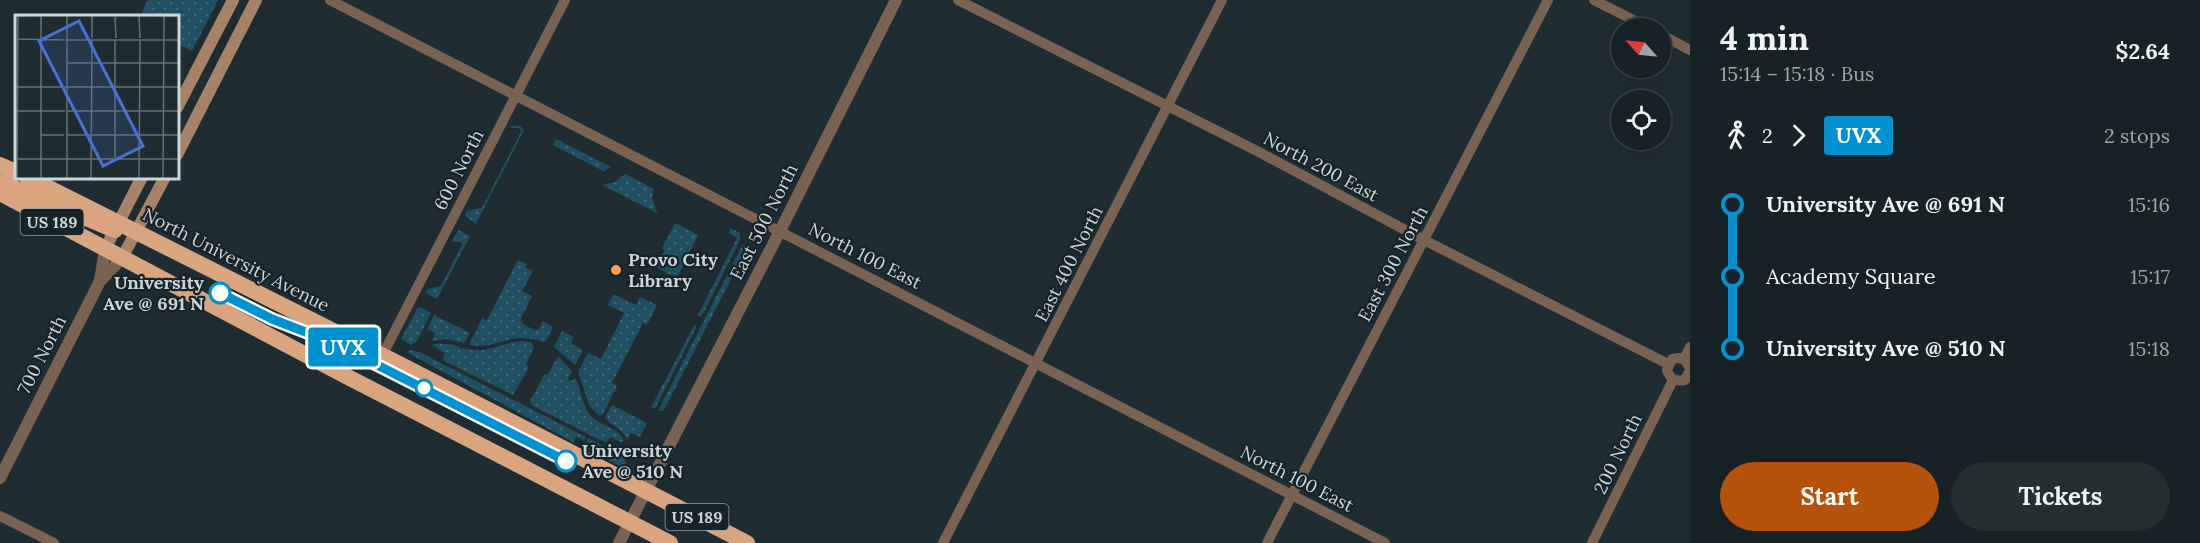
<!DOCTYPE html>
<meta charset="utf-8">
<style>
body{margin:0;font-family:Lora,serif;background:#242f32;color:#f1f3f6;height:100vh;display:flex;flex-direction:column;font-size:22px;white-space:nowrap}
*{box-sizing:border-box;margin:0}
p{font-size:20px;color:#9ea4a7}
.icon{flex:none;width:33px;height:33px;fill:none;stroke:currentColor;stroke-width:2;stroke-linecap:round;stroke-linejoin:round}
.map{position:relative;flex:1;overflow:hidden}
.details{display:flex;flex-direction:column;background:#172226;width:510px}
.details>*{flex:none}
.badge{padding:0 12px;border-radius:4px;font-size:21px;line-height:39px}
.needle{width:39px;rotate:297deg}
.controls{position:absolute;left:1611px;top:18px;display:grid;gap:12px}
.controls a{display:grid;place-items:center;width:60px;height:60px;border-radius:50%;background:#172226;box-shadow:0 3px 15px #0003,0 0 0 2px #363f43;font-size:30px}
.map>.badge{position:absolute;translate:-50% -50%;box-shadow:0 0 0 3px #fff}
.legs{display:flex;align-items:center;gap:9px;height:66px;padding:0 30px;font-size:20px}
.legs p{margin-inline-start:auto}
.headline{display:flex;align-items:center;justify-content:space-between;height:102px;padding:0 30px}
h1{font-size:33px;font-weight:700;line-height:45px}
.button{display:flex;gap:12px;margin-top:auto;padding:12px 30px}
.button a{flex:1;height:69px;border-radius:36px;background:#b45309;color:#fff;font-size:24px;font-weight:700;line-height:69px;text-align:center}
.button a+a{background:#242f32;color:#f1f3f6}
ul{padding:0 30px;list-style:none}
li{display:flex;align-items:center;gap:21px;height:72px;font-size:22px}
li i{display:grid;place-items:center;width:9px;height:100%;margin:0 8px;background:currentColor}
li i::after{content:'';width:15px;height:15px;margin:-8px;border:4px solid;border-radius:50%;background:#172226}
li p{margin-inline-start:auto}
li:first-child i{background:linear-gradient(#0000 50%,currentColor 0)}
li:last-child i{background:linear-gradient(currentColor 50%,#0000 0)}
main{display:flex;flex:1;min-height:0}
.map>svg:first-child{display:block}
.grass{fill:url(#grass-dots)}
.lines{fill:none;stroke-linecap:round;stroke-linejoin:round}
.minor{stroke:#7a6352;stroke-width:10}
.tertiary{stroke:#7a6352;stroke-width:12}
.secondary{stroke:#a78267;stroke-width:12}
.trunk{stroke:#d9a47e;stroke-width:16}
.line-1-casing{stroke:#fff;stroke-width:14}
.line-1{stroke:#0091d0;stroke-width:9}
.poi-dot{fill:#fc9d52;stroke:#162329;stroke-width:2}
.stop-1-dot{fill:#fff;stroke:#0091d0;stroke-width:3}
.labels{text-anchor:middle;stroke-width:4.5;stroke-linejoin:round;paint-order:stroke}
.shield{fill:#162329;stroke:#95a0a4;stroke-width:1.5}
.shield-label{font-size:16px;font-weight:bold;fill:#ccd5d8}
.street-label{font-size:18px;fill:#ccd5d8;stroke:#162329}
.poi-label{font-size:18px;font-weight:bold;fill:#ccd5d8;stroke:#162329;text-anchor:start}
.stop-label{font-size:18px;font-weight:bold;fill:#ccd5d8;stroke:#162329;text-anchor:end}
.inset-road{fill:none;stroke:#647075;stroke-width:1.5}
.view{fill:#4970d8;fill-opacity:0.15;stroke:#4970d8;stroke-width:3}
.inset-edge{fill:none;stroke:#ccd5d8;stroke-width:3}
</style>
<main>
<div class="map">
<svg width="1690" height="543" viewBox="0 0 1690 543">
<defs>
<pattern id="grass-dots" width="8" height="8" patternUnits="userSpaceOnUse" patternTransform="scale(1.5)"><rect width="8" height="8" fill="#1f4f62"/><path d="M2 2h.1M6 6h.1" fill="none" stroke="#3e6778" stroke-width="1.8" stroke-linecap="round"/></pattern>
</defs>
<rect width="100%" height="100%" fill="#1f2d33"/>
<g class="grass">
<path d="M148,0H218L192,51L177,44V16H140Z"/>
<path d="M510,126H520L524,130L476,224L465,216L467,211L482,208L521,132L520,128H512Z"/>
<path d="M556,139L611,167L603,171L553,145Z"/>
<path d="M625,174L654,189L652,199L657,213L602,185L615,182Z"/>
<path d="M675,223L698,235L677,278L656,267L665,250L662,248Z"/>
<path d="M730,228L740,233V240L703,314L700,316L698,315L737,238L729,233Z"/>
<path d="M459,230L470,236L437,299L425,293L427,289L441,286L462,245L461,242H453L452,240Z"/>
<path d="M743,244L748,246L664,410L658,411Z"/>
<path d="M518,260L527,264L525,267L533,271L522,291L532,296L521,318L523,324L534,330L539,329L543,321L553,327L546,341L543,342C509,330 497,350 469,345L482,318L487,320Z"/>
<path d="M613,294L636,305L640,297L657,305L647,325L643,323L612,383L617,386L603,414L599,416L589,405L578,371L588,353L601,359L624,313L608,305Z"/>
<path d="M420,307L431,313L417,341L411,345L401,339L417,309Z"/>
<path d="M434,315L470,333L464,343L446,339L432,341L435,333L427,329Z"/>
<path d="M695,324L696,328L655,409L651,407Z"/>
<path d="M562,331L574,337L571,344L583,350L575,365L554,347Z"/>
<path d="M524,341L532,343L534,347L526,364L529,367L513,395L442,360L445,353L432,345C447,340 461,350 476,350C492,351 507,341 524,341Z"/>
<path d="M411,350L421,353L586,437L584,441L576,437L573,442L410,354L407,351Z"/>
<path d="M559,357L572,371L568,379L572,381L575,377C581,389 581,405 591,416C602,427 617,426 624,441L621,442L610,437L606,443L531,405L530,401L544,375L548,374L557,358Z"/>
<path d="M612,405L647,423L640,437L631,433L627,440C622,426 610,427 605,417Z"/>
<path d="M588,438L623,456L626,462L624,468L584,448Z"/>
</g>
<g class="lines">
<g class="minor">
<path d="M330,0L1385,543"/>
<path d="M958,0L1257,151L1424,240L1668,364"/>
<path d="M1594,0L1649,28"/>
<path d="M1660,34L1690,50"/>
<path d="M382,356L565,0"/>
<path d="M1684,359L1690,347"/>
<path d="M1690,368L1684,359L1678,358L1672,359L1667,370C1670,379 1675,382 1685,380L1690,370"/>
<path d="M0,516L54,543"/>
<path d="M943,543L1222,0"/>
<path d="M1267,543L1548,0"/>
<path d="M1592,543L1673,380"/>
</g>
<g class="tertiary">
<path d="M100,281L122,258"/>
<path d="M0,478L100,281L105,249"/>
<path d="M619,543L780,231L896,0"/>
</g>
<g class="secondary">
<path d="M177,108L233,0"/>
<path d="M177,155L256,0"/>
<path d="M105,249L142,177"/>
<path d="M122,258L165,177"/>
</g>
<g class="trunk">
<path d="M0,165L16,172"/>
<path d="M27,177L397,363L747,543"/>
<path d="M0,182L115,230"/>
<path d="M0,193L342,374L670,543"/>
</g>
</g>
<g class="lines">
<defs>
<path id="line-1" d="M220,293L272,319L334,343L566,461"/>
</defs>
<use href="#line-1" class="line-1-casing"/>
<use href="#line-1" class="line-1"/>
</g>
<circle class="poi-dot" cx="616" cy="270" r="6"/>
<g class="stop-1-dot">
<circle cx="220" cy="293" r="10"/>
<circle cx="424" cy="388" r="8"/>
<circle cx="566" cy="461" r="10"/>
</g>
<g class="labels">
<g class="shield">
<rect x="20.5" y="209" width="63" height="26" rx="4.5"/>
<rect x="665.5" y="504" width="63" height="26" rx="4.5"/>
</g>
<g class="shield-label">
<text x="52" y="228">US 189</text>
<text x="697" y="523">US 189</text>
</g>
<g class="street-label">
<text transform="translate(1321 167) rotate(28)" y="6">North 200 East</text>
<text transform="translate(459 170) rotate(-63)" y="6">600 North</text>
<text transform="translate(764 222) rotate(-63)" y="6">East 500 North</text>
<text transform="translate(865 256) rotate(27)" y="6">North 100 East</text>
<text transform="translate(236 260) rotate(27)" y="6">North University Avenue</text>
<text transform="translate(1069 264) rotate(-63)" y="6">East 400 North</text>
<text transform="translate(1393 264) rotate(-62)" y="6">East 300 North</text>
<text transform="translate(42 355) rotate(-63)" y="6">700 North</text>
<text transform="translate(1618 454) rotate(-64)" y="6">200 North</text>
<text transform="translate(1297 479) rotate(27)" y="6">North 100 East</text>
</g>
<g class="poi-label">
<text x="628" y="266">Provo City<tspan x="628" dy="21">Library</tspan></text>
</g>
<g class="stop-label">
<text x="204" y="289">University<tspan x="204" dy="21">Ave @ 691 N</tspan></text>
<text x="582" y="457" text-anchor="start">University<tspan x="582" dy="21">Ave @ 510 N</tspan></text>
</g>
</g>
<g transform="translate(15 15)">
<rect width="164" height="164" fill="#1f2d33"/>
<path class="inset-road" d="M52,0V163M77,0V23M81,0L164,1M0,1L38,0M124,1L125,23M100,2L101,23M3,24L49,25M50,25H164M52,48H164M0,72H164M0,96H50M52,96H164M26,120H49M52,120H164M100,143V25M2,144H99M101,144H164M2,163L3,0M26,163V0M76,163L77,25M124,163L125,25M148,163L149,1"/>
<path class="view" d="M64,6L128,131L88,151L24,26Z"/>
<rect width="164" height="164" class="inset-edge"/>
</g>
</svg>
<div class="controls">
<a><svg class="needle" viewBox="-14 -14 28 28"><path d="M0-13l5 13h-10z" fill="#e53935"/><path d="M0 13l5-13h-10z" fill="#9ea4a7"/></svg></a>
<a><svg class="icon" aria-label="locate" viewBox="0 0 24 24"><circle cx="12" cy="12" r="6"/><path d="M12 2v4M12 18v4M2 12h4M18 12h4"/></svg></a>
</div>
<b class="badge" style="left:343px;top:347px;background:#0091d0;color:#fff">UVX</b>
</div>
<section class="details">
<div class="headline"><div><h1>4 min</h1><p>15:14 – 15:18 · Bus</p></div><b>$2.64</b></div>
<div class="legs"><svg class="icon" aria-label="walk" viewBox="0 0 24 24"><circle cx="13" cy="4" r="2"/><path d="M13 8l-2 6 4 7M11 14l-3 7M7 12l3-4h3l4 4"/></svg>2<svg class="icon" aria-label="forward" viewBox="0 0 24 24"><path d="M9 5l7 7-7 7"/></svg><b class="badge" style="background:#0091d0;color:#fff">UVX</b><p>2 stops</p></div>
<ul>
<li><i style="color:#0091d0"></i><b>University Ave @ 691 N</b><p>15:16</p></li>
<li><i style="color:#0091d0"></i><span>Academy Square</span><p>15:17</p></li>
<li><i style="color:#0091d0"></i><b>University Ave @ 510 N</b><p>15:18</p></li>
</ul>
<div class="button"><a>Start</a><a>Tickets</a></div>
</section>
</main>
